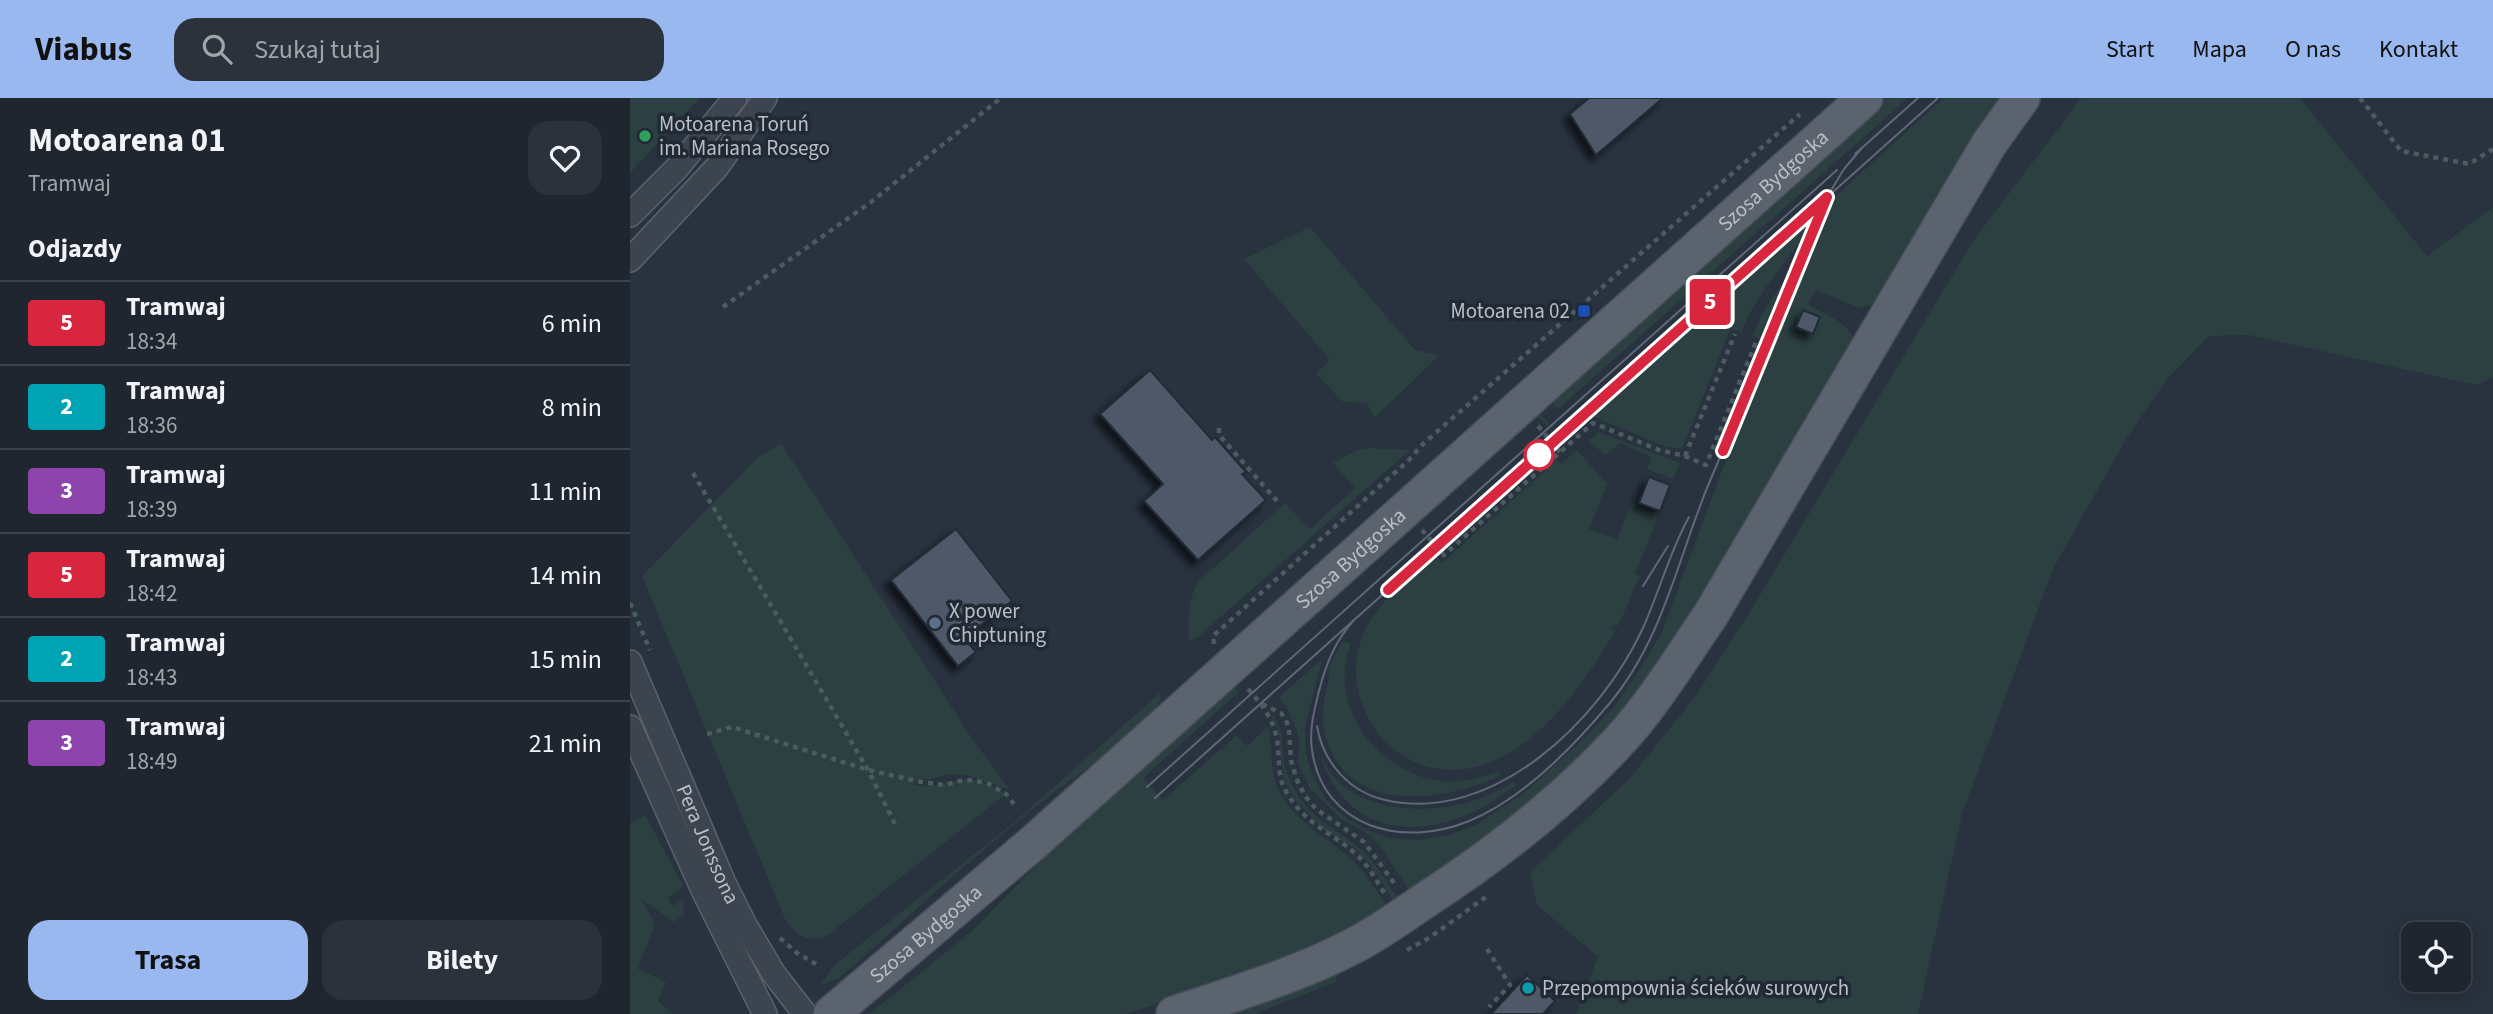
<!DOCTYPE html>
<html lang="pl">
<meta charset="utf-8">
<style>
body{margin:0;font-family:"Source Sans 3",sans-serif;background:#2c323b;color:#f1f3f6;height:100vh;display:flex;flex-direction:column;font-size:26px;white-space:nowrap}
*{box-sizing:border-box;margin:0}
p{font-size:23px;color:#a1a5aa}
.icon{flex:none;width:38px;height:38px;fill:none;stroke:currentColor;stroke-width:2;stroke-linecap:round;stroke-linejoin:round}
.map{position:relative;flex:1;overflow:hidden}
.side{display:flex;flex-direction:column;background:#1f262f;width:630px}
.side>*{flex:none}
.badge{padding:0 14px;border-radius:5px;font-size:24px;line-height:46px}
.buttons{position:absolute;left:1771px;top:824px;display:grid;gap:14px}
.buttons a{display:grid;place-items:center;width:70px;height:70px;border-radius:14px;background:#1f262f;box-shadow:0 4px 18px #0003,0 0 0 2px #3c434b;font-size:35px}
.map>.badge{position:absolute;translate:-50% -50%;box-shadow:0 0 0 4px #fff}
h2{padding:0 28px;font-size:26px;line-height:63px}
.round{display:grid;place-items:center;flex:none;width:74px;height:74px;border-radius:21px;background:#2c323b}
.head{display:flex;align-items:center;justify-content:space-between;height:119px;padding:0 28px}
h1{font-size:33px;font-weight:700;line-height:52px}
.cta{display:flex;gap:14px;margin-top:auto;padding:14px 28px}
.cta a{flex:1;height:80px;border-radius:21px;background:#99b8ef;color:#111;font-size:28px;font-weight:700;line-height:80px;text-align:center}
.cta a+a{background:#2c323b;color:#f1f3f6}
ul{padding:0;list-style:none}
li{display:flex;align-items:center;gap:21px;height:84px;padding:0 28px;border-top:2px solid #3c434b}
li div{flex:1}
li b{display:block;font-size:26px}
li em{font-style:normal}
li .badge{min-width:77px;font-weight:700;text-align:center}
header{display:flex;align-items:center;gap:42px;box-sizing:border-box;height:98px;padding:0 35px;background:#99b8ef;color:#111}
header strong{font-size:33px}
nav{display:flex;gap:38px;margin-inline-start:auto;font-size:24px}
.search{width:490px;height:63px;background:#2c323b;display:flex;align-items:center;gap:18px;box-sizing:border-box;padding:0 24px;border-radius:21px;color:#a1a5aa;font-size:26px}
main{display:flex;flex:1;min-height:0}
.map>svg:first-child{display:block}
.green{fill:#2c3f41}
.building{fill:#4f5967;stroke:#232b36;stroke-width:2;filter:url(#shadow)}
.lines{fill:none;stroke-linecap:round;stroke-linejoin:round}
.minor-casing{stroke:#5a626c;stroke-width:26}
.primary-casing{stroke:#464d58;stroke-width:38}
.path{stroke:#4b5c5f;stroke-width:4.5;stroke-dasharray:5 5;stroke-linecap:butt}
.minor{stroke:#3c444f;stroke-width:23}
.primary{stroke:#5b636f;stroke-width:35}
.tram{stroke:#5f6876;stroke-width:2}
.line-casing{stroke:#fff;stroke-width:16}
.line{stroke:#d7263d;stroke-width:10}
.leisure-dot{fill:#2e9e5b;stroke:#212934;stroke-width:2.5}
.transit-dot{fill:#1a4fb4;stroke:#212934;stroke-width:2.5}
.stop-dot{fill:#fff;stroke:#d7263d;stroke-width:3.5}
.service-dot{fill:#5c6f8a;stroke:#212934;stroke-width:2.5}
.culture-dot{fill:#0f9aa8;stroke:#212934;stroke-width:2.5}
.labels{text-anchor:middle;stroke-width:7;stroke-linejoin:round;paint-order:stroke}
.poi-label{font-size:21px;fill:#b9bfc9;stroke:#212934;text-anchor:start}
.street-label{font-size:21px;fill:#b9bfc9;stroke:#212934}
</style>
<header>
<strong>Viabus</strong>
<div class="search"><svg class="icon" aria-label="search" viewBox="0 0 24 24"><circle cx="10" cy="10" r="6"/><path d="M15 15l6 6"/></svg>Szukaj tutaj</div>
<nav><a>Start</a><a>Mapa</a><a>O nas</a><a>Kontakt</a></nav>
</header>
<main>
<section class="side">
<div class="head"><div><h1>Motoarena 01</h1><p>Tramwaj</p></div><a class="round"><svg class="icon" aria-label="heart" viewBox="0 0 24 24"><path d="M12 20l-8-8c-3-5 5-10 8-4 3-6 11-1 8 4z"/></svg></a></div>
<h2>Odjazdy</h2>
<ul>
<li><span class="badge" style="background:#d7263d;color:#fff">5</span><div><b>Tramwaj</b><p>18:34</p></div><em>6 min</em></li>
<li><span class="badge" style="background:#00a3b4;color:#fff">2</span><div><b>Tramwaj</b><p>18:36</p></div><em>8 min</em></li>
<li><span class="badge" style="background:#8e44ad;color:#fff">3</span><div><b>Tramwaj</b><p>18:39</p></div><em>11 min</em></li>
<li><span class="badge" style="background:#d7263d;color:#fff">5</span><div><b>Tramwaj</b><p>18:42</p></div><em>14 min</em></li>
<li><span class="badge" style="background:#00a3b4;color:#fff">2</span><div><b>Tramwaj</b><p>18:43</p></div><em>15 min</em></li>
<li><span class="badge" style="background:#8e44ad;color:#fff">3</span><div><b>Tramwaj</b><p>18:49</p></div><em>21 min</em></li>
</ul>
<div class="cta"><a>Trasa</a><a>Bilety</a></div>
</section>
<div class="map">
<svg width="1863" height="916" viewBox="0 0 1863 916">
<defs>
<filter id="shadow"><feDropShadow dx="-6" dy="6" stdDeviation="3.5" flood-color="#0009"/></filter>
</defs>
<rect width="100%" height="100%" fill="#29323f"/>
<g class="green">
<path d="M0,0H70L0,75Z"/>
<path d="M1257,0H1278L927,312L922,303L924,298Z"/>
<path d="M1314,0H1371L1244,206L1229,210L1186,192L1178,207C1195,216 1216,223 1225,242L1177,316L1153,367L1048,535L1011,588L973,635L928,680L868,729L779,792L749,747L738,736L711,721L679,689L667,663L670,646L666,630L656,608L648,600L692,561L675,630L676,657L684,680L697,703L716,720L737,732L760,740L790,742L821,736L848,726L898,692L952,642L984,609L1008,574L1032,534L1094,367L1138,262L1201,102Z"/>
<path d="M1451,0H1670L1797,158L1863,109V280L1846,287L1619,237L1579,238L1537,281L1496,341L1423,471L1332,716L1288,916H946L968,859L907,807L900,774L1001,679L1067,596L1124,507L1343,143Z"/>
<path d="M1176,126L1180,128C1157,167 1129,190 1111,234L1101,230L1052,351L1034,348L962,318Z"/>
<path d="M680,129L785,252L810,257L744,320L737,305L713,304L686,276L700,262L614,161Z"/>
<path d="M1155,182L1150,195L1153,197L1134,242L1122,238L1135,210Z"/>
<path d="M907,316L912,317L919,325L917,327L908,319L624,573L620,569Z"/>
<path d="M969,334L1050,365L1043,381L1017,371L1021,359L990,345L975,357L959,343Z"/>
<path d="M151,345L343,642L380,692L337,677L319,676L302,681H292L283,686C304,694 323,679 344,682C356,684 366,690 376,696L198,837C179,847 166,837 155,821L12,478L126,361Z"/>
<path d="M739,350L780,352L569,538L559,544C559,523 557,503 568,484L655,405L680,431L725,390L703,365L725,353Z"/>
<path d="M947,352L977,386L959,431L987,441L1002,405L1029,416L1005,476L1010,478L988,528L983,526L981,530L985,534C956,583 910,649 853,667C766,695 694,598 741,521C757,496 783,477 805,458L812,465L927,362L931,366Z"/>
<path d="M712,543L721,546C696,608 748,675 811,683C831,686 850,679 869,673L870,678C811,705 712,718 694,632C690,613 697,592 700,573L698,571Z"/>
<path d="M602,588L609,594L513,680L533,702L607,637L617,648L638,628C643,649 639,672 649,692C665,725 697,738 722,762C737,776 747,793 758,810L699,840L627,872L496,916H239L341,834L458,715Z"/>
<path d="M531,594C531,627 467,663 442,681C360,741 286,813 209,880L190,888L203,868L381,727Z"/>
<path d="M644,618C653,632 652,643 653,659C655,673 661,688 669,699C685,723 706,731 727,748C745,762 757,785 770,804L766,806L738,764L726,751L694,732L665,702L653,679L648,631L641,619Z"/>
<path d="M690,657C695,664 699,673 705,680C737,714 797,716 839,704C855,700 869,692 884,684L886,687C873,696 860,707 846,713C779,744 714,732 690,657Z"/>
<path d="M15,717L54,789L37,800L42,808L53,802L54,817L44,824L11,801L25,825L8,871L36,884L28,903L43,916H0V725Z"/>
<path d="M706,872V884L625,916H596Z"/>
</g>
<g class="building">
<path d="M959,0H1033L966,57L940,16Z"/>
<path d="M1173,212L1190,219L1183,236L1166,229Z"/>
<path d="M520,272L582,342L585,339L616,374L612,376L636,402L568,462L514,403L533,386L470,316Z"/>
<path d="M1019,379L1040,387L1030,413L1009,405Z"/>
<path d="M326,431L382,503L334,540L346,554L328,568L261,482Z"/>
<path d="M897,877L925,903L913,916H861Z"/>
</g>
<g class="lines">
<defs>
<g id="minor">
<path d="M0,117L47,70L105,0"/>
<path d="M0,162L87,69L135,0"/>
<path id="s1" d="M0,564L94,785L115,827L144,876L175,916"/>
<path d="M0,629L73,792L135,916"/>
</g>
<g id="primary">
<path id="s2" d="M201,916L403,745L1235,0"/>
<path d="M544,916C606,895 669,877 727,846C750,834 772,818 794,803C865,757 932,705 990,642C1024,605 1051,560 1080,518L1359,46L1392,0"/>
</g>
</defs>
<use href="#minor" class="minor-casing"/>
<use href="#primary" class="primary-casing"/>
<g class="path">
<path d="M1730,0L1771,53L1839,66L1863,51"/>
<path d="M93,209L241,104L371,0"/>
<path d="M908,328L930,354"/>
<path d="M589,330V337L647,403"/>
<path d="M1055,358L1105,236"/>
<path d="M63,375L238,672L265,726"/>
<path d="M792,432L814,457L963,325L1029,352L1055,358L1076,367L1126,244"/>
<path d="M0,505L20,552"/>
<path d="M584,546L583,538L779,362L793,346L1170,16"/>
<path d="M618,591C630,604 642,619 646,637C651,658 645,676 657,695C675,726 701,734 726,756C738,767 746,782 755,796"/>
<path d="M632,606L651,615L656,622L659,631L661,662L666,680L675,698L686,711L734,744L767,789"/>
<path d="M77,636L102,629L238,672L291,684L315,687L329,683L343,682L359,686L376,696L384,706"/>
<path d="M150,840L167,855L186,866"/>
<path d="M857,851L880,887L859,909"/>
<path d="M777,852L799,840L860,796"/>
</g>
<use href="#minor" class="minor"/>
<use href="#primary" class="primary"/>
<g class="tram">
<path d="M1225,56L1288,0"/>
<path d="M1013,488L1038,448"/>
<path d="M724,522C705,543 696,566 689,593C684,613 679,632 682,652C693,731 774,750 839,723C891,702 943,649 979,606C1032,543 1047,464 1077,390C1118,293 1158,196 1197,99L1214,71L1231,51"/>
<path d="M687,628C693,665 720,694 755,702C863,727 970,622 1012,532C1029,495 1039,455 1059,419"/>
<path d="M517,689L1207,72"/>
<path d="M525,700L1308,0"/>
</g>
</g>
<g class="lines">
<defs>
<path id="line" d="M758,492L1197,99L1093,353"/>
</defs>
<use href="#line" class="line-casing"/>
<use href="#line" class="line"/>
</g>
<circle class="leisure-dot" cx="15" cy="38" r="7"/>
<rect class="transit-dot" x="947" y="206" width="14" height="14" rx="3.5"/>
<circle class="stop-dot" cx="909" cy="357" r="14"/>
<circle class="service-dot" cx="305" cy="525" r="7"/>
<circle class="culture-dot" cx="898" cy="890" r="7"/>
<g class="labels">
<g class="poi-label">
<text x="29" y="33">Motoarena Toruń<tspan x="29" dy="24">im. Mariana Rosego</tspan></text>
<text x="940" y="220" text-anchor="end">Motoarena 02</text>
<text x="319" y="520">X power<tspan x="319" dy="24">Chiptuning</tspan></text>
<text x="912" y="897">Przepompownia ścieków surowych</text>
</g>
<g class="street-label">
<text dy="7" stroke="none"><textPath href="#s2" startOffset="1258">Szosa Bydgoska</textPath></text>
<text dy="7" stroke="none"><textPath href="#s2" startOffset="691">Szosa Bydgoska</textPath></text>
<text dy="7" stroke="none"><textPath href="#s1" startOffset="198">Pera Jonssona</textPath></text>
<text dy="7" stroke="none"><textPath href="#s2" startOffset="124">Szosa Bydgoska</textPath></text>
</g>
</g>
</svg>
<div class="buttons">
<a><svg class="icon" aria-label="locate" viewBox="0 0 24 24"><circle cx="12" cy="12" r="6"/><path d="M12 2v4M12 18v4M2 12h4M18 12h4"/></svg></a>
</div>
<b class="badge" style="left:1080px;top:204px;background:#d7263d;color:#fff">5</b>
</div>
</main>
